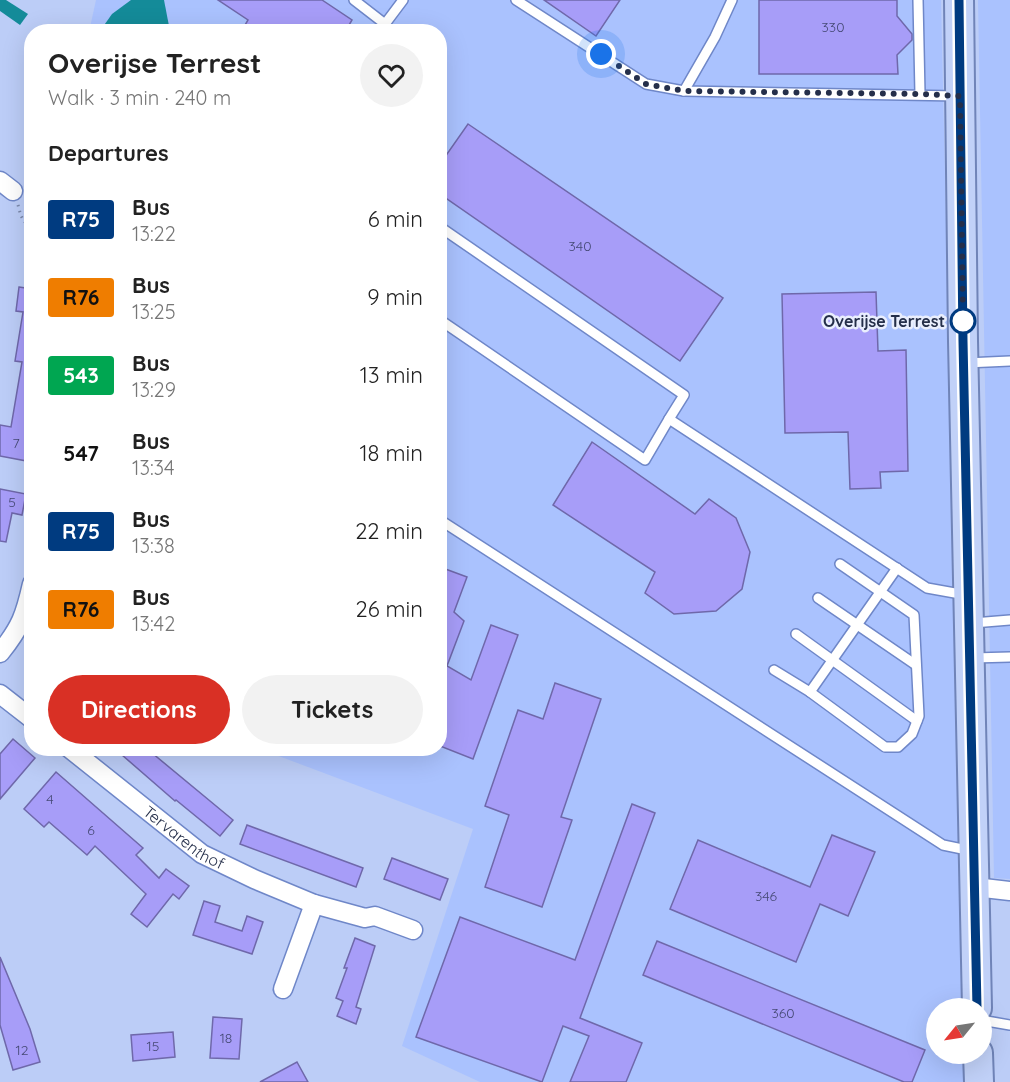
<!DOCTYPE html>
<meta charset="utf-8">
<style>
body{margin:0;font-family:Quicksand,sans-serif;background:#f2f2f2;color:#222;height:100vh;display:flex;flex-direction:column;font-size:22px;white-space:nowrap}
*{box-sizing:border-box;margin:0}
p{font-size:20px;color:#767676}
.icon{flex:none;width:33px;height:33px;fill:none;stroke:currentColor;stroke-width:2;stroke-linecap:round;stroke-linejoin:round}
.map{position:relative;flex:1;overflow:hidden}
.side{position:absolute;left:24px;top:24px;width:423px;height:732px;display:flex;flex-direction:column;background:#fff;border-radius:24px;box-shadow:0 6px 24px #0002}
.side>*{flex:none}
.badge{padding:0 12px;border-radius:4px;font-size:21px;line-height:39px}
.needle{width:39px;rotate:240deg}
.buttons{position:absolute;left:926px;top:998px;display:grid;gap:12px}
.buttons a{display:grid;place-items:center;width:66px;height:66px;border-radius:50%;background:#fff;box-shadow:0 6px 24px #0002;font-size:30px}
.you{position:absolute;width:30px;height:30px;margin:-15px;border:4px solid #fff;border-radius:50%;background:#1a73e8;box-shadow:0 0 0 9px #1a73e833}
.map>.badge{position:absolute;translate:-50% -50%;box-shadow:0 0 0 3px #fff}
h2{padding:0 24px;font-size:22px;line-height:54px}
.round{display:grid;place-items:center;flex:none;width:63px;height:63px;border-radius:32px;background:#f2f2f2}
.headline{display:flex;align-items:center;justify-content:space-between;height:102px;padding:0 24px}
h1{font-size:28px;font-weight:700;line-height:45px}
.primary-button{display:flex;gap:12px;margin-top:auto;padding:12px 24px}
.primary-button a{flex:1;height:69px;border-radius:36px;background:#d93025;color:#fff;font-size:24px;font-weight:700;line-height:69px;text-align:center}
.primary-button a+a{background:#f2f2f2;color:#222}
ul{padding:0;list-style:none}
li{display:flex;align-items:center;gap:18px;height:78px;padding:0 24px}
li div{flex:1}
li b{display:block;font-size:22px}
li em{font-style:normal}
li .badge{min-width:66px;font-weight:700;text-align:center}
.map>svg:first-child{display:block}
.built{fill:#aac2fe}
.water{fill:#148b99}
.building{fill:#a79df8;stroke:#6f68aa;stroke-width:1.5}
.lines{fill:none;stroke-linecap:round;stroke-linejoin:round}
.service-casing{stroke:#6f87c8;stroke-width:12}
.minor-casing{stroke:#6f87c8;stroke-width:21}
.primary-casing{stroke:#7084b8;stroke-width:32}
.path{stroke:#7a88ab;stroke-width:3;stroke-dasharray:1.5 4.5;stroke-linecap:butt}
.service{stroke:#fff;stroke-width:9}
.minor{stroke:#fff;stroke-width:18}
.primary{stroke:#c1d1f8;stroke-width:28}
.line-casing{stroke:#fff;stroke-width:14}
.line{stroke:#003b80;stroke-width:9}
.walk{stroke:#252f4a;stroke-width:6;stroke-dasharray:0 10.8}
.stop-dot{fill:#fff;stroke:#003b80;stroke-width:3}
.labels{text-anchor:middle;stroke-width:5;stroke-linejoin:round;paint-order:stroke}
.number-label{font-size:14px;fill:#464a76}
.stop-label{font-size:16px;font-weight:bold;fill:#252f4a;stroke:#e9eefd;text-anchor:end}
.street-label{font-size:16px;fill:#252f4a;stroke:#e9eefd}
</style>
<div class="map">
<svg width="1010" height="1082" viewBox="0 0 1010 1082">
<rect width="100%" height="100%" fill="#bccdf7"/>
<g class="built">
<path d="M96,0H941L964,1008H936V1053H965L966,1082H480L402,1046L473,829L260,749L440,748V32H89Z"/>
<path d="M978,0H1010V879L994,878Z"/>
</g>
<g class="water">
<path d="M0,0H6L28,14L20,25L0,11Z"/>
<path d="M131,0H164L169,26L167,31H100L112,14Z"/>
</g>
<g class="building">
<path d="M218,0H322L352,20L345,32H241L248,20Z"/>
<path d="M544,0H620L596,36Z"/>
<path d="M759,0H897V16L912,34V40L897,55L898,74H759Z"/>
<path d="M468,124L723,298L680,361L440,194V164Z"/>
<path d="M19,287L32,289V462L0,456V425L11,427L22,362L15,361L23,312L16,311Z"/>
<path d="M876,292L878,351L906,350L908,471L880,472L881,488L850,489L848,432L785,433L782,294Z"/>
<path d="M592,442L695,514L709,499L736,518L750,552L742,589L716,611L674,614L645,593L655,572L553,505Z"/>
<path d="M0,489L26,494L22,515L12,513L6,542L0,541Z"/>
<path d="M440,567L467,577L454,612L464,621L447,666L471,680L491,625L518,635L473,759L440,746Z"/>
<path d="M555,683L601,699L561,817L572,820L542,907L485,887L509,815L485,806L518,710L543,719Z"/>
<path d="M13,739L35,758L0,799V754Z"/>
<path d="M114,748H146L233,820L220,836L176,800L175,801Z"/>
<path d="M56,772L143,848L136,855L159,878L166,869L189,886L179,899L173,894L147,927L131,914L146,894L95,846L87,855L49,822L44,827L24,809Z"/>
<path d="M632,804L655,813L580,1018L642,1043L626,1082H570L589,1036L563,1026L542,1082L416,1037L460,917L575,960Z"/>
<path d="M247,825L363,868L356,887L240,844Z"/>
<path d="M832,835L875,852L848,916L820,904L796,962L670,909L698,840L810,887Z"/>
<path d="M392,858L448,879L440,900L384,879Z"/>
<path d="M204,901L220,906L215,922L242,931L247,916L263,922L252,954L193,935Z"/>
<path d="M355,938L375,946L356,1007L361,1009L356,1024L337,1016L343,1001L336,998L347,968H344Z"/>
<path d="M657,941L925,1050L912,1082H904L643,975Z"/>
<path d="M0,957L30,1029L40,1062L13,1070L0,1025Z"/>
<path d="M213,1017L242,1019L239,1059L210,1058Z"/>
<path d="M173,1032L175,1057L133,1061L131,1035Z"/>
<path d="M297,1062L308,1082H260Z"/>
</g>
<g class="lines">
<defs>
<g id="service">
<path d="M354,0L385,24L403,0"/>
<path d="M516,0L646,84L684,91L958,96"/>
<path d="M918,0L920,94"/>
<path d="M684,91L715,37L732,0"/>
<path d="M440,227L684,395L669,419L927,588L966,595"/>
<path d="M440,320L645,460L669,419"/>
<path d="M966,363L1010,361"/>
<path d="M440,520L943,845L972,851"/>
<path d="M818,598L916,665"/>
<path d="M973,623L1010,620"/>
<path d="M796,634L917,721"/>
<path d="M973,658L1010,657"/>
<path d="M774,670L810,692L885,747H898L912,734L919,716L914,615L840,564"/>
<path d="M810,692L897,568"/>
<path d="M981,1020L1010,1025"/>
</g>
<g id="minor">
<path d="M0,181L13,191"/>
<path d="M0,653C21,627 25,615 32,584"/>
<path d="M0,694L32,719"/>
<path id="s1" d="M69,748L202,854L254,879L314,904L365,918L375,916L413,930"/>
<path d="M975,887L1010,891"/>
<path d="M283,989L314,904"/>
</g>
<g id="primary">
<path d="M959,0L963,341L977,1008"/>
<path d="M978,1053L979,1082"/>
</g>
</defs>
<use href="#service" class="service-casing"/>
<use href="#minor" class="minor-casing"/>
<use href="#primary" class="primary-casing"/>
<path class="path" d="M18,205L21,216L32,233"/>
<use href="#service" class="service"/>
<use href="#minor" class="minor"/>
<use href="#primary" class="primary"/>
</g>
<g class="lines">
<defs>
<path id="line" d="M959,0L963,341L977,1008"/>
</defs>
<use href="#line" class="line-casing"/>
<use href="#line" class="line"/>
<path class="walk" d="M601,54L646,84L684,91L920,94L960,96L963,321"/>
</g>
<circle class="stop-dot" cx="963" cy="321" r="12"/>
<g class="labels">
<g class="number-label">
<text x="833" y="32">330</text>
<text x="580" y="251">340</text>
<text x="16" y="448">7</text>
<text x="12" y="507">5</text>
<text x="50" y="804">4</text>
<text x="91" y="835">6</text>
<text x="766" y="901">346</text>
<text x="783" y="1018">360</text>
<text x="226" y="1043">18</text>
<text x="153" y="1051">15</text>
<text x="22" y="1055">12</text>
</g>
<g class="stop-label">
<text x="945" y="327">Overijse Terrest</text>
</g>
<g class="street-label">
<text dy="6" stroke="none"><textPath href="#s1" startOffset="146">Tervarenthof</textPath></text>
</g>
</g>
</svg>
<div class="buttons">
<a><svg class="needle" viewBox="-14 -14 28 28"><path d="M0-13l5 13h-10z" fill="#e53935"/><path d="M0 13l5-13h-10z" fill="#767676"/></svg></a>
</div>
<div class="you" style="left:601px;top:54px"></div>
<section class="side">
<div class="headline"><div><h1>Overijse Terrest</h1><p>Walk · 3 min · 240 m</p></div><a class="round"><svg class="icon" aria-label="heart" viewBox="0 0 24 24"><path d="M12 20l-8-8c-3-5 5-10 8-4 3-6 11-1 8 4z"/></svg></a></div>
<h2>Departures</h2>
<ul>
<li><span class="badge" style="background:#003b80;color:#fff">R75</span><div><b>Bus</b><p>13:22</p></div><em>6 min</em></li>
<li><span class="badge" style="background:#ef7d00;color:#111">R76</span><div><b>Bus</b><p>13:25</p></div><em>9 min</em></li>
<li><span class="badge" style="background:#00a651;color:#fff">543</span><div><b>Bus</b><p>13:29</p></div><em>13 min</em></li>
<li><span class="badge" style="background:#fff;color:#111">547</span><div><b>Bus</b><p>13:34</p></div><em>18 min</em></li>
<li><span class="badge" style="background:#003b80;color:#fff">R75</span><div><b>Bus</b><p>13:38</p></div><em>22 min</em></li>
<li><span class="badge" style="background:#ef7d00;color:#111">R76</span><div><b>Bus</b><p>13:42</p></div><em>26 min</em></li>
</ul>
<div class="primary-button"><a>Directions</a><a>Tickets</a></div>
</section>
</div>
